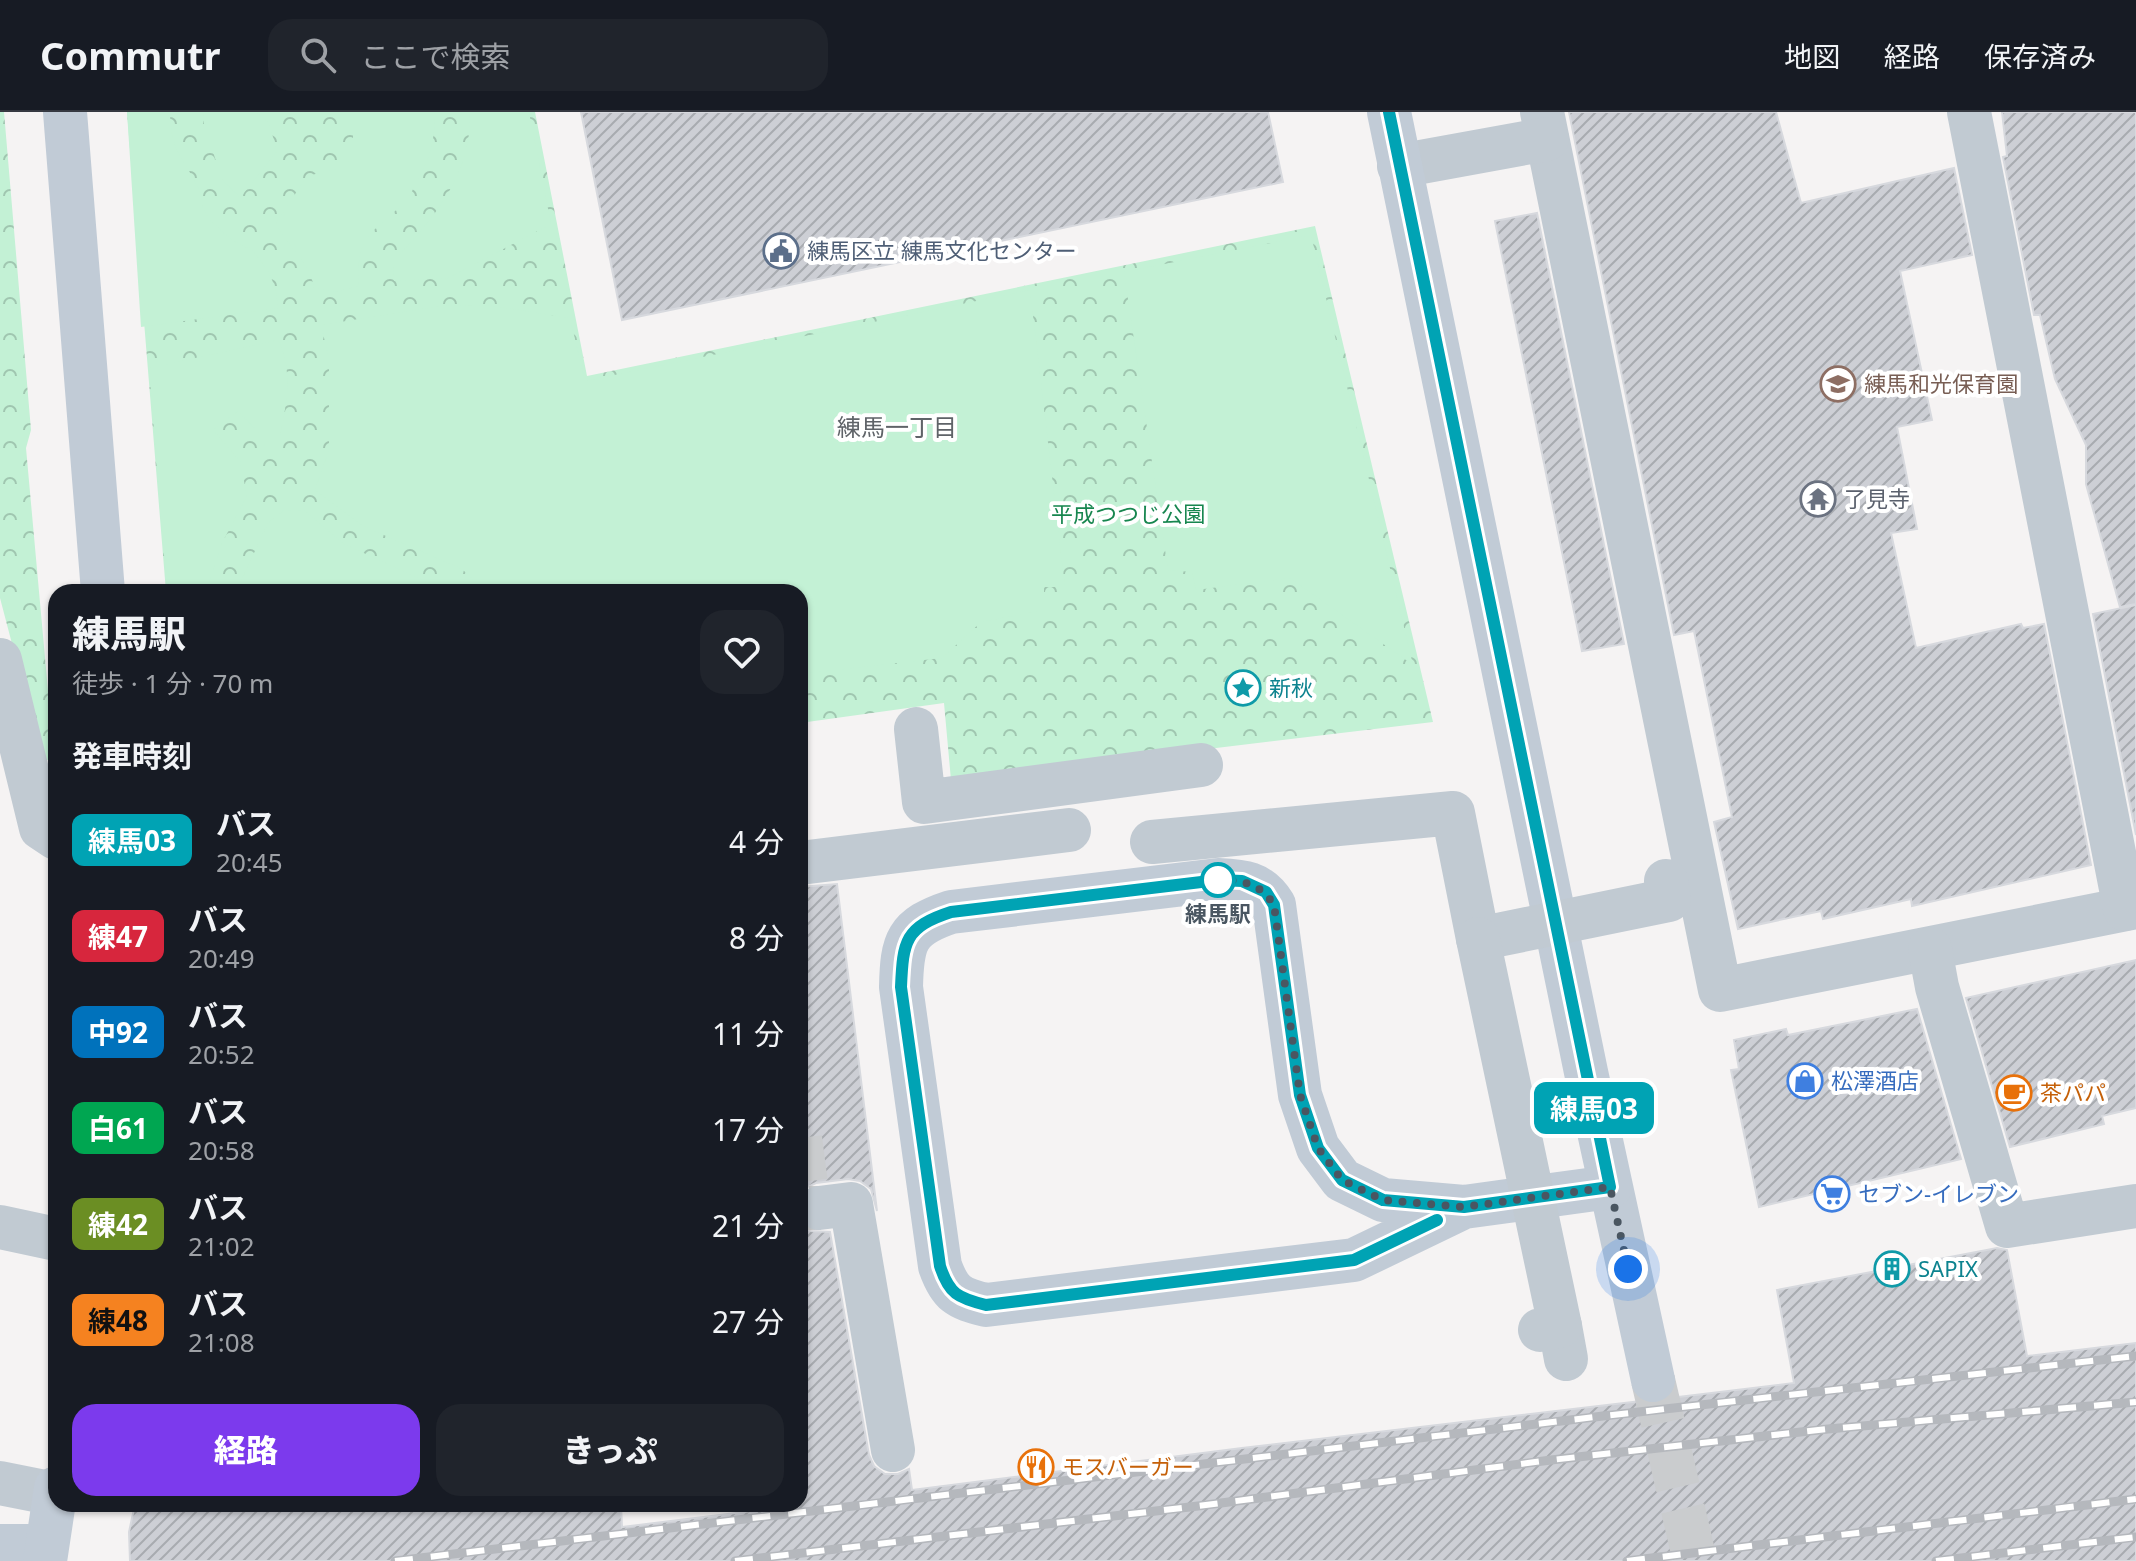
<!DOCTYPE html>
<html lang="ja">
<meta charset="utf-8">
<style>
body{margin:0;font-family:"Noto Sans","Noto Sans JP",sans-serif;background:#20242c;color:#f1f3f6;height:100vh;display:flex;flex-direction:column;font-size:30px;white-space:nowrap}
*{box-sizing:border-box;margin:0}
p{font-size:26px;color:#9ea1a6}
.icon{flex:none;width:44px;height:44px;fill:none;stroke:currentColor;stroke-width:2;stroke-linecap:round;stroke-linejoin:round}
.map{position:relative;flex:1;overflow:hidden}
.sheet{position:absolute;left:48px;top:472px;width:760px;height:928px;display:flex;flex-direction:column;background:#171b24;border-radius:24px;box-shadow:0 2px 6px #0004}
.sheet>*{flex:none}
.badge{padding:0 16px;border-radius:12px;font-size:28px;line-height:52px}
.you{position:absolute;width:40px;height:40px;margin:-20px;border:6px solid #fff;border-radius:50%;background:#1a73e8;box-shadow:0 0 0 12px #1a73e833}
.map>.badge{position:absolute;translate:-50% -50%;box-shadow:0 0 0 4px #fff}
h2{padding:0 24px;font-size:30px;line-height:72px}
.round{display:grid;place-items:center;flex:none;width:84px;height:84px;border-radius:24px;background:#20242c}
.head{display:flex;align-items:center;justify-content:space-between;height:136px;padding:0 24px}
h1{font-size:38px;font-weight:800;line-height:60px}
.button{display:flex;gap:16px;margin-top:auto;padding:16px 24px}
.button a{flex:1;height:92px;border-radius:24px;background:#7c3aed;color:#fff;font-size:32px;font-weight:800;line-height:92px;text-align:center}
.button a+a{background:#20242c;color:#f1f3f6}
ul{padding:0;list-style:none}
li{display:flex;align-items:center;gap:24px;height:96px;padding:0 24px}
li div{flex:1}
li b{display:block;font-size:30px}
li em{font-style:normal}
li .badge{min-width:88px;font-weight:700;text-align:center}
header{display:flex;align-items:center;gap:48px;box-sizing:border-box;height:112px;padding:0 40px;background:#171b24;border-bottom:2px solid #363941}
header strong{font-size:38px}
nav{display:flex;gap:44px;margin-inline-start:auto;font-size:28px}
.search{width:560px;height:72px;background:#20242c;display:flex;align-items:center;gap:20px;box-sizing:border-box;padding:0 28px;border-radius:24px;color:#9ea1a6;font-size:30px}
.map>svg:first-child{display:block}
.forest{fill:url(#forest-crowns)}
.garden{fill:#c3f1d5}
.building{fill:url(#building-hatch);stroke:#d7d9de;stroke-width:2}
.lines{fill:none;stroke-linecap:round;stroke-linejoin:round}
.street-tunnel{stroke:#caccce;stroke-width:44;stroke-dasharray:44 22;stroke-linecap:butt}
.secondary-tunnel{stroke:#caccce;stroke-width:44;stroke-dasharray:44 22;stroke-linecap:butt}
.street{stroke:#c1cad2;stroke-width:44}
.secondary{stroke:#c1cbd6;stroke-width:44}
.rail-casing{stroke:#b5b8bd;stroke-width:9}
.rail{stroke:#fff;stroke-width:6;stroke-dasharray:18;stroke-linecap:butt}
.street-bridge{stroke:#c1cad2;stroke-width:44}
.line-casing{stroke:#fff;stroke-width:18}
.line{stroke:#00a3b4;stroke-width:12}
.walk{stroke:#4a5661;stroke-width:8;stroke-dasharray:0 14.4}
.stop-dot{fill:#fff;stroke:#00a3b4;stroke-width:4}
.labels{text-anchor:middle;stroke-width:8;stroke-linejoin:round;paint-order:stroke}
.service-label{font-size:22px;fill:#4e5e75;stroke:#fff;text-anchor:start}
.education-label{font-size:22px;fill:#785e54;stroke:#fff;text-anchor:start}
.worship-label{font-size:22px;fill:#5b616d;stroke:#fff;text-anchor:start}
.park-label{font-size:22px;fill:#17864f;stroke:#fff}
.culture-label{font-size:22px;fill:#0d838f;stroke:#fff;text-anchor:start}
.stop-label{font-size:22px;font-weight:bold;fill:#4a5661;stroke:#fff}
.shop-label{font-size:22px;fill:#366cbe;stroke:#fff;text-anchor:start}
.food-label{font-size:22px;fill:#c56008;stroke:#fff;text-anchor:start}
.neighbourhood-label{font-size:24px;fill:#5f6368;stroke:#fff}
</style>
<header>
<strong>Commutr</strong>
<div class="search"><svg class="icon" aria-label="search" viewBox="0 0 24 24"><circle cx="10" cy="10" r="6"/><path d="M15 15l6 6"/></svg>ここで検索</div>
<nav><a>地図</a><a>経路</a><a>保存済み</a></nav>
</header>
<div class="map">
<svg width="2136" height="1449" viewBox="0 0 2136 1449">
<defs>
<pattern id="forest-crowns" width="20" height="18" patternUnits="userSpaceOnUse" patternTransform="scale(2)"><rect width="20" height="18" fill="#c3f1d5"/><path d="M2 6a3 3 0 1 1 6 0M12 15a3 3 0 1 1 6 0" fill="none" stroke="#a0c6b0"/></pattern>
<pattern id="building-hatch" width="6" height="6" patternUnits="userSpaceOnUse" patternTransform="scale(2)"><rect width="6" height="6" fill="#cdcfd5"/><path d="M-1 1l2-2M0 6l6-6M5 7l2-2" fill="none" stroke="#a8abb0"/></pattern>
</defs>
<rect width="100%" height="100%" fill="#f5f3f3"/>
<g class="forest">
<path d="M0,0H4L31,318L26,336L54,645L43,650L0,486Z"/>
<path d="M127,0H535L587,264L1315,114L1433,610L951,668L944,591L800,611V480H166Z"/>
</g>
<g class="garden">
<path d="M127,0H170C171,44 185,45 200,80C203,85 201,92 204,98C208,109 238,136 250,136C268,157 276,168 278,196L141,215Z"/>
<path d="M203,0H256L269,11L277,39L240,86L222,67L204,13Z"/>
<path d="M353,0H435C435,29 430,46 416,71C412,77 412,83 407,87C375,123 355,118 359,174L334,180L314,176C310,149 287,135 276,111L307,64L341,56L353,45Z"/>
<path d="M469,0H529L551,112L448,166L394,169L393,149C431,111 475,58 469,0Z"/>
<path d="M1311,123L1413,553L1290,466L1196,478L1192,460L1168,458L1124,160Z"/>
<path d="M1030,178L1065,475H1044V498L981,510L942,546L800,562V480H486L462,457L363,414L315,378L329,338V247L321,213L447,193L493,194L570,206L585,269Z"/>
<path d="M278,228C293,255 287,293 280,323H261L238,299L213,318L240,349L247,384L222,431L206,480H167L149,256Z"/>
<path d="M284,398L305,399L344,432L449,480H239L241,469L268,411Z"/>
</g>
<g class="building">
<path d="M581,0H1268L1283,70L622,208Z"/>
<path d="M1569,0H1776L1801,91L1954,56L1972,143L1900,159L1932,308L1897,315L1917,417L1891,421L1916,536L2021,512L2023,516L2044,512L2091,753L1912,794L1911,787L1823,807L1821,799L1738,817L1714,710L1732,705L1694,519L1674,523Z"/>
<path d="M2002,0H2136V492L2120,495L2086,372V333L2055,267L2040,203H2034L2003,45L2007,44Z"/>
<path d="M1537,101L1624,532L1582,539L1495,109Z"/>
<path d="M2136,493V723L2093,502Z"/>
<path d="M837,772L877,1099L871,1077L860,1069L848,1067L816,1071L805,1076L800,1081V775Z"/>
<path d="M2136,848V996L2102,1004L2104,1012L2010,1035L1966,886Z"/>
<path d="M1917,897L1961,1047L1759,1095L1731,958L1739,957L1734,928L1786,917L1788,923Z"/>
<path d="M800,1112L810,1119L830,1120L869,1343L874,1354L885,1362H898L909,1357L912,1378L1242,1336L1641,1289L1658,1292L1670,1286L1794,1271L1777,1178L1997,1136L2007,1138L2027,1244L2136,1231V1449H130L129,1420L135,1392H621L622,1415L800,1393Z"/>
</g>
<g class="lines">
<path class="street-tunnel" d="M800,1026L809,1096H819"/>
<path class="secondary-tunnel" d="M1653,1268L1695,1449"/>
<g class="street">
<path d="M1542,0L1720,878L2136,795"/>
<path d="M1969,0L2125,797"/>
<path d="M1399,54L1547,27"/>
<path d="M0,548L41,716L56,726"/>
<path d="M916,617L924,690L1201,653"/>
<path d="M800,751L1069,718"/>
<path d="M1930,837L1937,875L2007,1114L2136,1094"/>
<path d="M819,1096L851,1092L893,1338"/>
<path d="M0,1115L56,1127"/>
<path d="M1560,1214L1566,1247"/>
<path d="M0,1371L55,1382"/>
</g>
<g class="secondary">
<path d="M65,0L103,480"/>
<path d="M1389,0L1586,960L1653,1268"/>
<path d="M1464,1095L1354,1148L986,1193C958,1186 950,1182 940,1154L901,875C902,829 906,815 951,800L1218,768C1243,769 1260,770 1274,793L1300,983L1318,1036L1342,1068L1383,1088L1464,1095L1610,1075"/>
<path d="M0,1434H45"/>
<path d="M45,1449L56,1376"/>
</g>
<defs>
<g id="rail">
<path d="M395,1449L1603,1304L2136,1244"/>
<path d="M735,1449L1198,1394L1551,1348L1828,1317L2136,1290"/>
<path d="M1627,1449L2136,1387"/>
<path d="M1936,1449L2136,1425"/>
</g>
</defs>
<use href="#rail" class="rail-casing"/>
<use href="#rail" class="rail"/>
<g class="street-bridge">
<path d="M1152,730L1453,701L1478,827L1669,788L1666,769"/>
<path d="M1478,827L1560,1214L1540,1218"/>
</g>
</g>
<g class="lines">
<defs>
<path id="line" d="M1389,0L1610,1075L1464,1095L1383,1088L1342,1068L1318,1036L1300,983L1274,793L1266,780L1242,769L1218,768L951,800C905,815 903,829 901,875L940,1154C949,1182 958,1186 986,1193L1354,1148L1437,1108"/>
</defs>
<use href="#line" class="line-casing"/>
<use href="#line" class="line"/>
<path class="walk" d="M1218,768C1242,768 1260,771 1274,793L1300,983L1318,1036L1342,1068L1383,1088L1464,1095L1610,1075L1628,1157"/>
</g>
<defs>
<symbol id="civic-ring" viewBox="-11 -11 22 22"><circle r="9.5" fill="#fff" stroke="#5c6f8a" stroke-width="1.5"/><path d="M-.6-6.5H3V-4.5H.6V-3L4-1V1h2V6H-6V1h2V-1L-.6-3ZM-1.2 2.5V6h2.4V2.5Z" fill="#5c6f8a"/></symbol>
<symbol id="school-ring" viewBox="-11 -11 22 22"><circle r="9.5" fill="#fff" stroke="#8d6e63" stroke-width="1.5"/><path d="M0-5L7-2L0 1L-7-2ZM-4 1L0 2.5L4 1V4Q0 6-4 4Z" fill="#8d6e63"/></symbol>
<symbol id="temple-ring" viewBox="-11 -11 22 22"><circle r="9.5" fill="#fff" stroke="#6b7280" stroke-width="1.5"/><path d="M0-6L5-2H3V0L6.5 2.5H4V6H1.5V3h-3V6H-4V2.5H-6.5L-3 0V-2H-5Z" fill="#6b7280"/></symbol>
<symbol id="sight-ring" viewBox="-11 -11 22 22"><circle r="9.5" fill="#fff" stroke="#0f9aa8" stroke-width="1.5"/><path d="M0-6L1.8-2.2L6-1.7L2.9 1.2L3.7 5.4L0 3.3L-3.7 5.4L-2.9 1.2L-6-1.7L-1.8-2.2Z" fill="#0f9aa8"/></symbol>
<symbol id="shop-ring" viewBox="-11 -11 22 22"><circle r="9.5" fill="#fff" stroke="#3f7fe0" stroke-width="1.5"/><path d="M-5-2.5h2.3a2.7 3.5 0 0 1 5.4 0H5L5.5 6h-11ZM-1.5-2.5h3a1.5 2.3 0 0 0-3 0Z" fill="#3f7fe0"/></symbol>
<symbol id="cafe-ring" viewBox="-11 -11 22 22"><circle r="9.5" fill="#fff" stroke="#e8710a" stroke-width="1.5"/><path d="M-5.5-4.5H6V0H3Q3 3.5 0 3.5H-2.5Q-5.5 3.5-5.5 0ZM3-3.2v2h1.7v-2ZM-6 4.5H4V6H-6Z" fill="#e8710a"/></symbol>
<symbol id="supermarket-ring" viewBox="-11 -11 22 22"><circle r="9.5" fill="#fff" stroke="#3f7fe0" stroke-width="1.5"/><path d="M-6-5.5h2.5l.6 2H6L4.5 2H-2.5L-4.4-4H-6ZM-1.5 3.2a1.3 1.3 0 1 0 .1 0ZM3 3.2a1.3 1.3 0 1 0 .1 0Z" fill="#3f7fe0"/></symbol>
<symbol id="building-ring" viewBox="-11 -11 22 22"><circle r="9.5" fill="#fff" stroke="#0f9aa8" stroke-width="1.5"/><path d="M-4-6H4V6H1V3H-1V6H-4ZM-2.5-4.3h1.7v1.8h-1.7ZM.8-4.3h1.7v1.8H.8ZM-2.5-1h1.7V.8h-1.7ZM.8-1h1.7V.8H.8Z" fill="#0f9aa8"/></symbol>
<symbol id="restaurant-ring" viewBox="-11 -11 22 22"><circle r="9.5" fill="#fff" stroke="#e8710a" stroke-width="1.5"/><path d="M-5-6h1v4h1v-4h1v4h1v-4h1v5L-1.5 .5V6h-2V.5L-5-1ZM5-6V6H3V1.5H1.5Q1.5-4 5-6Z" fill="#e8710a"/></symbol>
</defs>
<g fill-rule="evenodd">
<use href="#civic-ring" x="761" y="119" width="40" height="40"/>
<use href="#school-ring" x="1818" y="252" width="40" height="40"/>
<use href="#temple-ring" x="1798" y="367" width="40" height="40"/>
<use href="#sight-ring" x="1223" y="556" width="40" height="40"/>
<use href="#shop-ring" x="1785" y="949" width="40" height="40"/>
<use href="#cafe-ring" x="1994" y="961" width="40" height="40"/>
<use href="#supermarket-ring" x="1812" y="1062" width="40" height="40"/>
<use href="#building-ring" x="1872" y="1137" width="40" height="40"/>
<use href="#restaurant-ring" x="1016" y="1335" width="40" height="40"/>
</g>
<circle class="stop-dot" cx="1218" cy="768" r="16"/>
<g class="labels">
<g class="service-label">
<text x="807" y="147">練馬区立 練馬文化センター</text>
</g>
<g class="education-label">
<text x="1864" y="280">練馬和光保育園</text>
</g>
<g class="worship-label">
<text x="1844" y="395">了見寺</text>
</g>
<g class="park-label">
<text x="1128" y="410">平成つつじ公園</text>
</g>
<g class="culture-label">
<text x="1269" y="584">新秋</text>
<text x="1918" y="1165">SAPIX</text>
</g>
<g class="stop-label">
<text x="1218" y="810">練馬駅</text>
</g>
<g class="shop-label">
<text x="1831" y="977">松澤酒店</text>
<text x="1858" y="1090">セブン-イレブン</text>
</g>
<g class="food-label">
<text x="2040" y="989">茶パパ</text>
<text x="1062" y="1363">モスバーガー</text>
</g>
<g class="neighbourhood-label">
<text x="897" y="324">練馬一丁目</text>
</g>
</g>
</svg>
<div class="you" style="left:1628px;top:1157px"></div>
<b class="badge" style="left:1594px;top:996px;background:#00a3b4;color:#fff">練馬03</b>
<section class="sheet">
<div class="head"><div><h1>練馬駅</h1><p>徒歩 · 1 分 · 70 m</p></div><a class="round"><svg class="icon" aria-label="heart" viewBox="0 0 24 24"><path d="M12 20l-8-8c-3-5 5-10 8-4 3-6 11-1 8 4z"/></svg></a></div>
<h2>発車時刻</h2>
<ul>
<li><span class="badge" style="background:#00a3b4;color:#fff">練馬03</span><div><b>バス</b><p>20:45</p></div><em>4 分</em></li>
<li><span class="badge" style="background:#d7263d;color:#fff">練47</span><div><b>バス</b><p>20:49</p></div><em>8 分</em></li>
<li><span class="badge" style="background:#0072bc;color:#fff">中92</span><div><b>バス</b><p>20:52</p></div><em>11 分</em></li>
<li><span class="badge" style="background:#00a651;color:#fff">白61</span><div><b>バス</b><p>20:58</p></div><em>17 分</em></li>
<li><span class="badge" style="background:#6b8e23;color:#fff">練42</span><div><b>バス</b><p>21:02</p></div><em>21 分</em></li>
<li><span class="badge" style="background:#f58220;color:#111">練48</span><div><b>バス</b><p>21:08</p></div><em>27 分</em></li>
</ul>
<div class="button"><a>経路</a><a>きっぷ</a></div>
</section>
</div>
